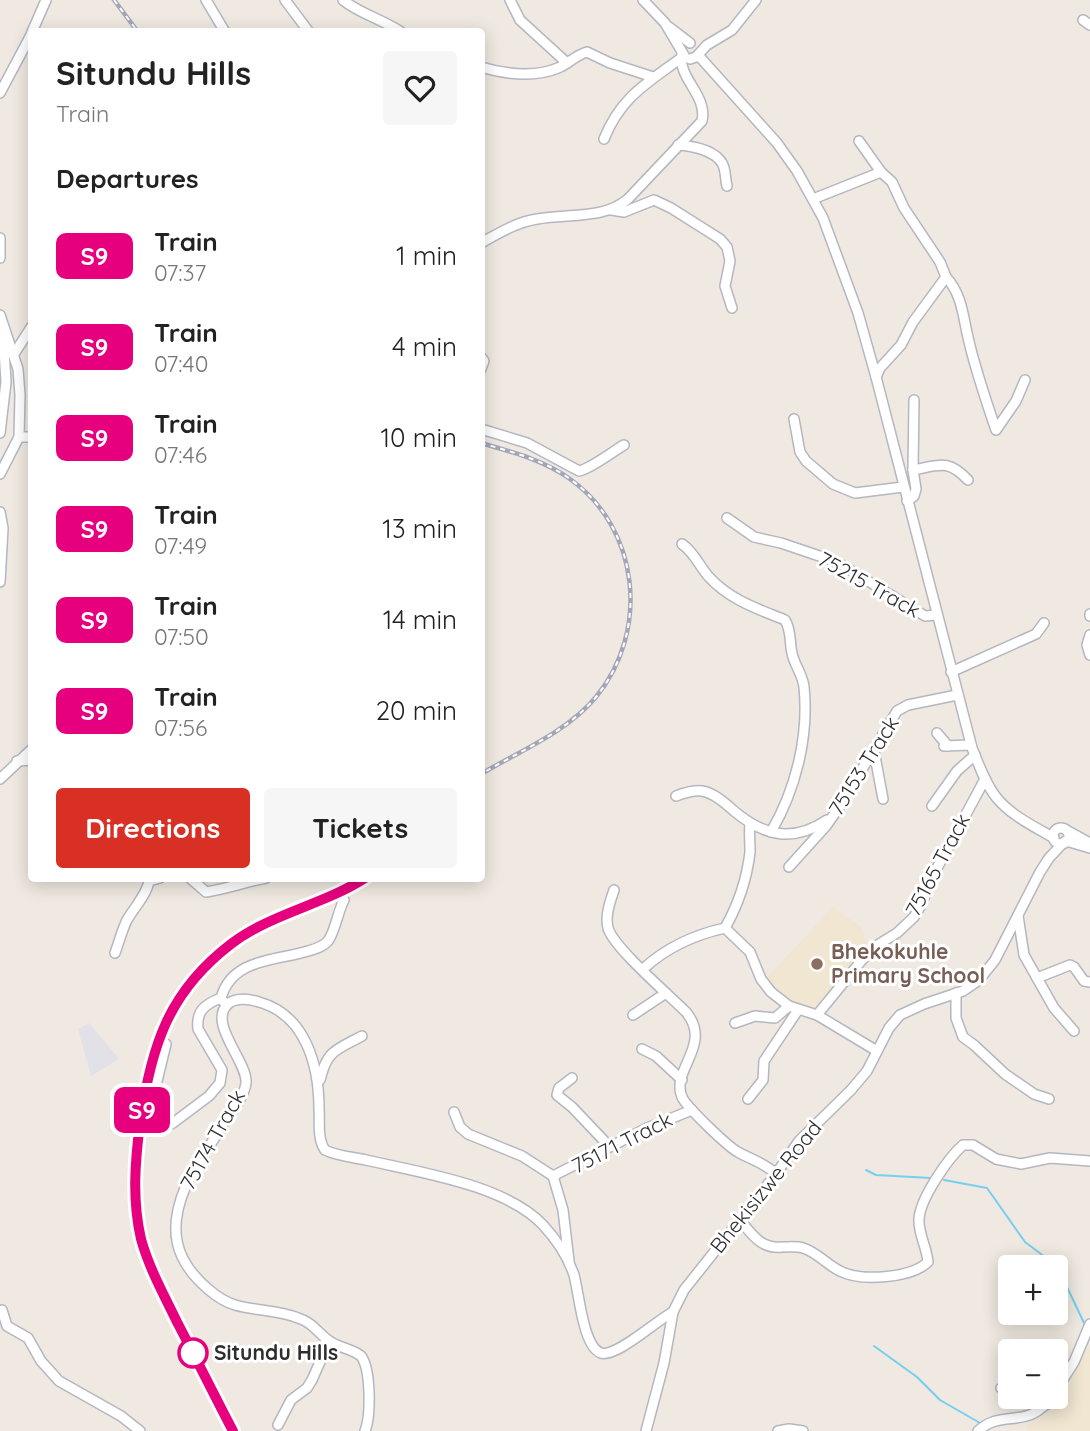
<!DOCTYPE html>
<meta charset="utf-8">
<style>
body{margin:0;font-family:Quicksand,sans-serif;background:#f6f6f6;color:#222;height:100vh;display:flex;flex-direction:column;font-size:26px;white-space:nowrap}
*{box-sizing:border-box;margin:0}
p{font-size:23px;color:#767676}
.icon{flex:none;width:38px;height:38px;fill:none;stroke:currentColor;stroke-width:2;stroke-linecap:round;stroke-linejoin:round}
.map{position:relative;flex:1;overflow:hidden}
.drawer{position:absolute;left:28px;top:28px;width:457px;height:854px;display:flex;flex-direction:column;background:#fff;border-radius:7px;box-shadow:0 4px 18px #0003}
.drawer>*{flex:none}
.badge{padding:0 14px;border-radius:10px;font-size:24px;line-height:46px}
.fabs{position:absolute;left:998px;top:1255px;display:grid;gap:14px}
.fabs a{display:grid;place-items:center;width:70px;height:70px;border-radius:7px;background:#fff;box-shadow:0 4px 18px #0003;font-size:35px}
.map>.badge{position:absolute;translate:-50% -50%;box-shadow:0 0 0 4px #fff}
h2{padding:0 28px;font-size:26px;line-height:63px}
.round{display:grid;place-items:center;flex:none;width:74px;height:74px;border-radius:7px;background:#f6f6f6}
.head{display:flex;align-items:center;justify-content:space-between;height:119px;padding:0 28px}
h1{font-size:33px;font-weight:800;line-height:52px}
.cta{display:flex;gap:14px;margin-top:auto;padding:14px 28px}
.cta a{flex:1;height:80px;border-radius:7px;background:#d93025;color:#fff;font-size:28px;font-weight:800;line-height:80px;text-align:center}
.cta a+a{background:#f6f6f6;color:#222}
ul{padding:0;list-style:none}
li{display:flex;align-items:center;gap:21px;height:91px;padding:0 28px}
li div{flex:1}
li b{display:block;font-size:26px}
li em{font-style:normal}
li .badge{min-width:77px;font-weight:700;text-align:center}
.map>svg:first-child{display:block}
.industrial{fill:#e3e1e8}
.education{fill:#f0e6d1}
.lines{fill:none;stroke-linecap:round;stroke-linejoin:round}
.stream{stroke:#75cff0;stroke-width:2}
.minor-casing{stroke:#b4b7c1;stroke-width:12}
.minor{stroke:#fff;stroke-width:9}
.rail-casing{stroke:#a3a6b8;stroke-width:4.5}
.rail{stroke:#fff;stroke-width:2;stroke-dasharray:5;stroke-linecap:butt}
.line-casing{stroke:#fff;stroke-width:16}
.line{stroke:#e6007e;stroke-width:10}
.education-dot{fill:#8d6e63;stroke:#fff;stroke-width:2.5}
.stop-dot{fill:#fff;stroke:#e6007e;stroke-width:3.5}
.labels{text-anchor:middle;stroke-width:6;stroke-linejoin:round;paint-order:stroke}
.street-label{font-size:21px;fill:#2e2e2e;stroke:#fff}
.education-label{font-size:21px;font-weight:bold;fill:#785e54;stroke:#fff;text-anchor:start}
.stop-label{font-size:21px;font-weight:bold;fill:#2e2e2e;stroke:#fff;text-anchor:start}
</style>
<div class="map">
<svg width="1090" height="1431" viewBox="0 0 1090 1431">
<rect width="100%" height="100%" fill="#efe9e1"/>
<path class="industrial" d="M89,1023L119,1059L91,1076L78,1029Z"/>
<g class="education">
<path d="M833,907L862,928L868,948L820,1008L793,1006L772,990L765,980Z"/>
<path d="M1090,1348V1431H1027L1026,1425L1037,1422L1053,1407L1069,1385L1086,1350Z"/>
</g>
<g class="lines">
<g class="stream">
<path d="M866,1170L876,1175L931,1178"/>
<path d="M944,1180L987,1188L1025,1242L1057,1266L1085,1325"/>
<path d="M874,1346L917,1377L940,1400L980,1423"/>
</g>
<defs>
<g id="minor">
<path d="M206,0L225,32"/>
<path d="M285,0L309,32"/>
<path d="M343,0C360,14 382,19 401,32"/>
<path d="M510,0L520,20L567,63"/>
<path d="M643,0L665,23L685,57"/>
<path d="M1083,20L1090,25"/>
<path d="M669,27L690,43"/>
<path d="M32,32L46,0"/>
<path d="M698,55L777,143L797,171L823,218L858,313L876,377L972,748C979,765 985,783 996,797C1010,815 1035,827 1054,838"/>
<path d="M690,59L696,57L707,45L732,30L756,0"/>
<path d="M481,67C505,74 534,78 558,68C568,64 576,55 587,52L610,63L653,77"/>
<path d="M0,93L32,33"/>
<path d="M604,139C621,97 646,84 681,58"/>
<path d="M859,141L881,172L892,182L904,208L940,262L946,277L913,322L901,345L880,368L876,377"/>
<path d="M678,145C692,146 714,150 722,163C726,169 725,179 727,186"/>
<path d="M813,199L881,172"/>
<path d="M611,210L624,212L654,200L671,208L720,239L727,247L730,261L725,286L732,308"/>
<path d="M0,238V258"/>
<path d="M481,243C499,233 517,222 537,219C568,213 603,220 628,199L702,121C708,95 677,78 682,54"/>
<path d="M946,277C961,293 963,314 967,333C974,366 985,398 996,430L1016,401L1025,380"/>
<path d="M0,315L18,369L20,395L19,437L0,474"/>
<path d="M14,354L32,326"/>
<path d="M481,357L484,361L481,369"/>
<path d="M794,419L800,452L806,461L833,484L855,493L903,487"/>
<path d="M481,429L527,443L579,471C592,468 612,452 624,445"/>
<path d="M0,433L6,382L3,332"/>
<path d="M19,437H32"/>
<path d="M913,470C940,465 948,459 968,480"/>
<path d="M907,501L914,496L916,489L913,470L914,400"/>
<path d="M0,512L3,528L0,582"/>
<path d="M727,518L754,537L781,543L837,562L925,616L936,615"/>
<path d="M682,544C695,553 699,566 709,577C730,600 758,609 785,620C792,631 789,645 793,657C796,667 803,676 804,687C809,736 796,789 771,832"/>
<path d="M1090,614V616"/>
<path d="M1090,635L1087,645L1090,655"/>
<path d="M951,672L1036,634L1044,623"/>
<path d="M937,733L948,746"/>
<path d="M944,746L971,745"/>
<path d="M874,751L883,799"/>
<path d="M17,761L32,760"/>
<path d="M0,779L32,749"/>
<path d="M676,796C684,793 693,790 702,791C714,793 725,803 734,811C764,836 793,843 827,820"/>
<path d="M932,806L957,771L975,755"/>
<circle cx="1061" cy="836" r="8"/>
<path d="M1066,830L1090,843"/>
<path d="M1066,841L1090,848"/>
<path d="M789,867L826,826L840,806L897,711L908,705L957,695"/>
<path d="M190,878L206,892C227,889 245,882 266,878"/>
<path d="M614,890C610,902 605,915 608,928C613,947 669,995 686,1012C714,1046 668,1071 683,1099C689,1109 728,1147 738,1152C752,1160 765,1163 776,1174"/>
<path d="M1018,916L1024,955L1054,1008L1074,1031"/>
<path d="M725,928L750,952L761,979L771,992L789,1006L817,1015L877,1051"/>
<path d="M115,953C119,942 122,930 127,920C134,908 147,894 149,881L160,878"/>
<path d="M643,969C667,947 693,935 725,928C738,905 747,878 750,852C750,842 749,833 750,823"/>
<path d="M1037,978L1070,965L1074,967L1084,981L1090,982"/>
<path d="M956,993V1018L963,1037L974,1045L1005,1074L1034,1094L1049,1099"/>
<path d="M221,998C232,958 276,961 308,951C315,949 323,947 328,941C335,932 338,911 344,900"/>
<path d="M633,1015L666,993"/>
<path d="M817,1015L862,960L879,944L897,933L914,917L921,905L936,870L985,779"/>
<path d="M735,1023L755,1016L775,1018L789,1006"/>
<path d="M166,1044L149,1114L152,1127L163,1128L173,1123L209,1096L220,1083L222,1070L198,1029C196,1011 205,1004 221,998L226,1005"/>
<path d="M642,1049L656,1056L682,1080"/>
<path d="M572,1078L559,1088L557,1095L572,1107L609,1146"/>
<path d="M320,1080C327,1050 336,1050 362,1036"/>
<path d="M748,1099L763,1080L764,1061L798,1010"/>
<path d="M454,1112L460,1127L468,1134L522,1156L553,1176L563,1210L569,1261"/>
<path d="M553,1176L647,1128L692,1110"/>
<path d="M739,1219C752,1234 760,1249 782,1247C789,1247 796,1246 803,1248C817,1252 827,1265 840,1271C861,1282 911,1278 928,1262C927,1248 918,1233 919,1219C920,1199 948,1158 963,1145H973L996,1159L1021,1164L1050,1158L1090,1161"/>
<path d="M2,1310L7,1326L28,1338L41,1361L59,1381L121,1416L140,1431"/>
<path d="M1001,1388L1010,1392"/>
<path d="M1055,1392L1074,1362L1090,1324"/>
<path d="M1019,1396L1046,1405"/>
<path d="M278,1425L291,1400L307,1388L312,1380L323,1355L326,1339"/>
<path d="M365,1431C371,1416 371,1369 361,1356C351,1348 338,1348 328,1340C317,1332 312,1322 298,1318C279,1310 256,1311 235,1305C225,1302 216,1296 208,1289C174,1260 168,1229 185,1188C196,1166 210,1146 223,1124C231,1112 244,1098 246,1083C248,1062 207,1023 228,1004C236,997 250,999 259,1002C306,1015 319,1066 319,1109C320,1122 317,1139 325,1150C337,1156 352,1157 366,1160C418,1172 506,1185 543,1225C556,1239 568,1257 574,1275C579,1293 583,1347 601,1353C616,1358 657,1320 673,1312"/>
<path d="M646,1431L664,1363L673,1312L684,1290L776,1174L799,1141L851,1090L867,1071L889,1028L900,1015L924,1004L963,991L979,980L995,960L1040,872L1049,858L1064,842"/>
<path d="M778,1431L789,1429L803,1431"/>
<path d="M978,1431C1002,1408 1029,1431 1052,1396"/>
</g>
</defs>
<use href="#minor" class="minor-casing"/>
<use href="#minor" class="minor"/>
<defs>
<g id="rail">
<path d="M114,0L138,32"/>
<path d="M481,443C512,452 544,460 570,479C640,529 650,631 596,697C567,732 520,751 481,774"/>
<path d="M237,1431C219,1395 201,1358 182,1322C169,1295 154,1269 146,1240C135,1202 139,1163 144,1124C154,1054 169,999 226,952C269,917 326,908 372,878"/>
</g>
</defs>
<use href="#rail" class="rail-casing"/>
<use href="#rail" class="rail"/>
</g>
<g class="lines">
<defs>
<path id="line" d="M233,1431C214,1395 196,1358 177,1322C164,1295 149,1268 141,1239C132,1200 135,1162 140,1123C151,1047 168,992 231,944C272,913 323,905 365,878"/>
</defs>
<use href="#line" class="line-casing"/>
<use href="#line" class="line"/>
</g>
<circle class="education-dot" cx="817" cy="964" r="7"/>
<circle class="stop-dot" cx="193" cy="1353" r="14"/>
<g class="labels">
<g class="street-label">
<text transform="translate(869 585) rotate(29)" y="7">75215 Track</text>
<text transform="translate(864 766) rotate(-58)" y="7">75153 Track</text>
<text transform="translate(938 865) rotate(-62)" y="7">75165 Track</text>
<text transform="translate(213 1140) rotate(-61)" y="7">75174 Track</text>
<text transform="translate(622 1143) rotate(-27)" y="7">75171 Track</text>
<text transform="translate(766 1187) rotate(-51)" y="7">Bhekisizwe Road</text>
</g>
<g class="education-label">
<text x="831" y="959">Bhekokuhle<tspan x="831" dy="24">Primary School</tspan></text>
</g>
<g class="stop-label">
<text x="214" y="1360">Situndu Hills</text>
</g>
</g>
</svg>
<div class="fabs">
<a>+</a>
<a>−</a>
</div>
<b class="badge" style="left:142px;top:1110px;background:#e6007e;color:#fff">S9</b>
<section class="drawer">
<div class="head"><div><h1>Situndu Hills</h1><p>Train</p></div><a class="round"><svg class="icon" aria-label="heart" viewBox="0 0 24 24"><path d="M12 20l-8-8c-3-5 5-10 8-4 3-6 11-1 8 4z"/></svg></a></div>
<h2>Departures</h2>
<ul>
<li><span class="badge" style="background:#e6007e;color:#fff">S9</span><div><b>Train</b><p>07:37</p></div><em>1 min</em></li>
<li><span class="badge" style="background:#e6007e;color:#fff">S9</span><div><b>Train</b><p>07:40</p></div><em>4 min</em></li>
<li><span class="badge" style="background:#e6007e;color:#fff">S9</span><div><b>Train</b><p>07:46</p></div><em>10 min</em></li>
<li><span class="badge" style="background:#e6007e;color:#fff">S9</span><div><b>Train</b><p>07:49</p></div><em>13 min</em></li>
<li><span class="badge" style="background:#e6007e;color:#fff">S9</span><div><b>Train</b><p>07:50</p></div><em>14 min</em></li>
<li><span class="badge" style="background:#e6007e;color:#fff">S9</span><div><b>Train</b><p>07:56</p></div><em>20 min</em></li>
</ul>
<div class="cta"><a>Directions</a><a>Tickets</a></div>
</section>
</div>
